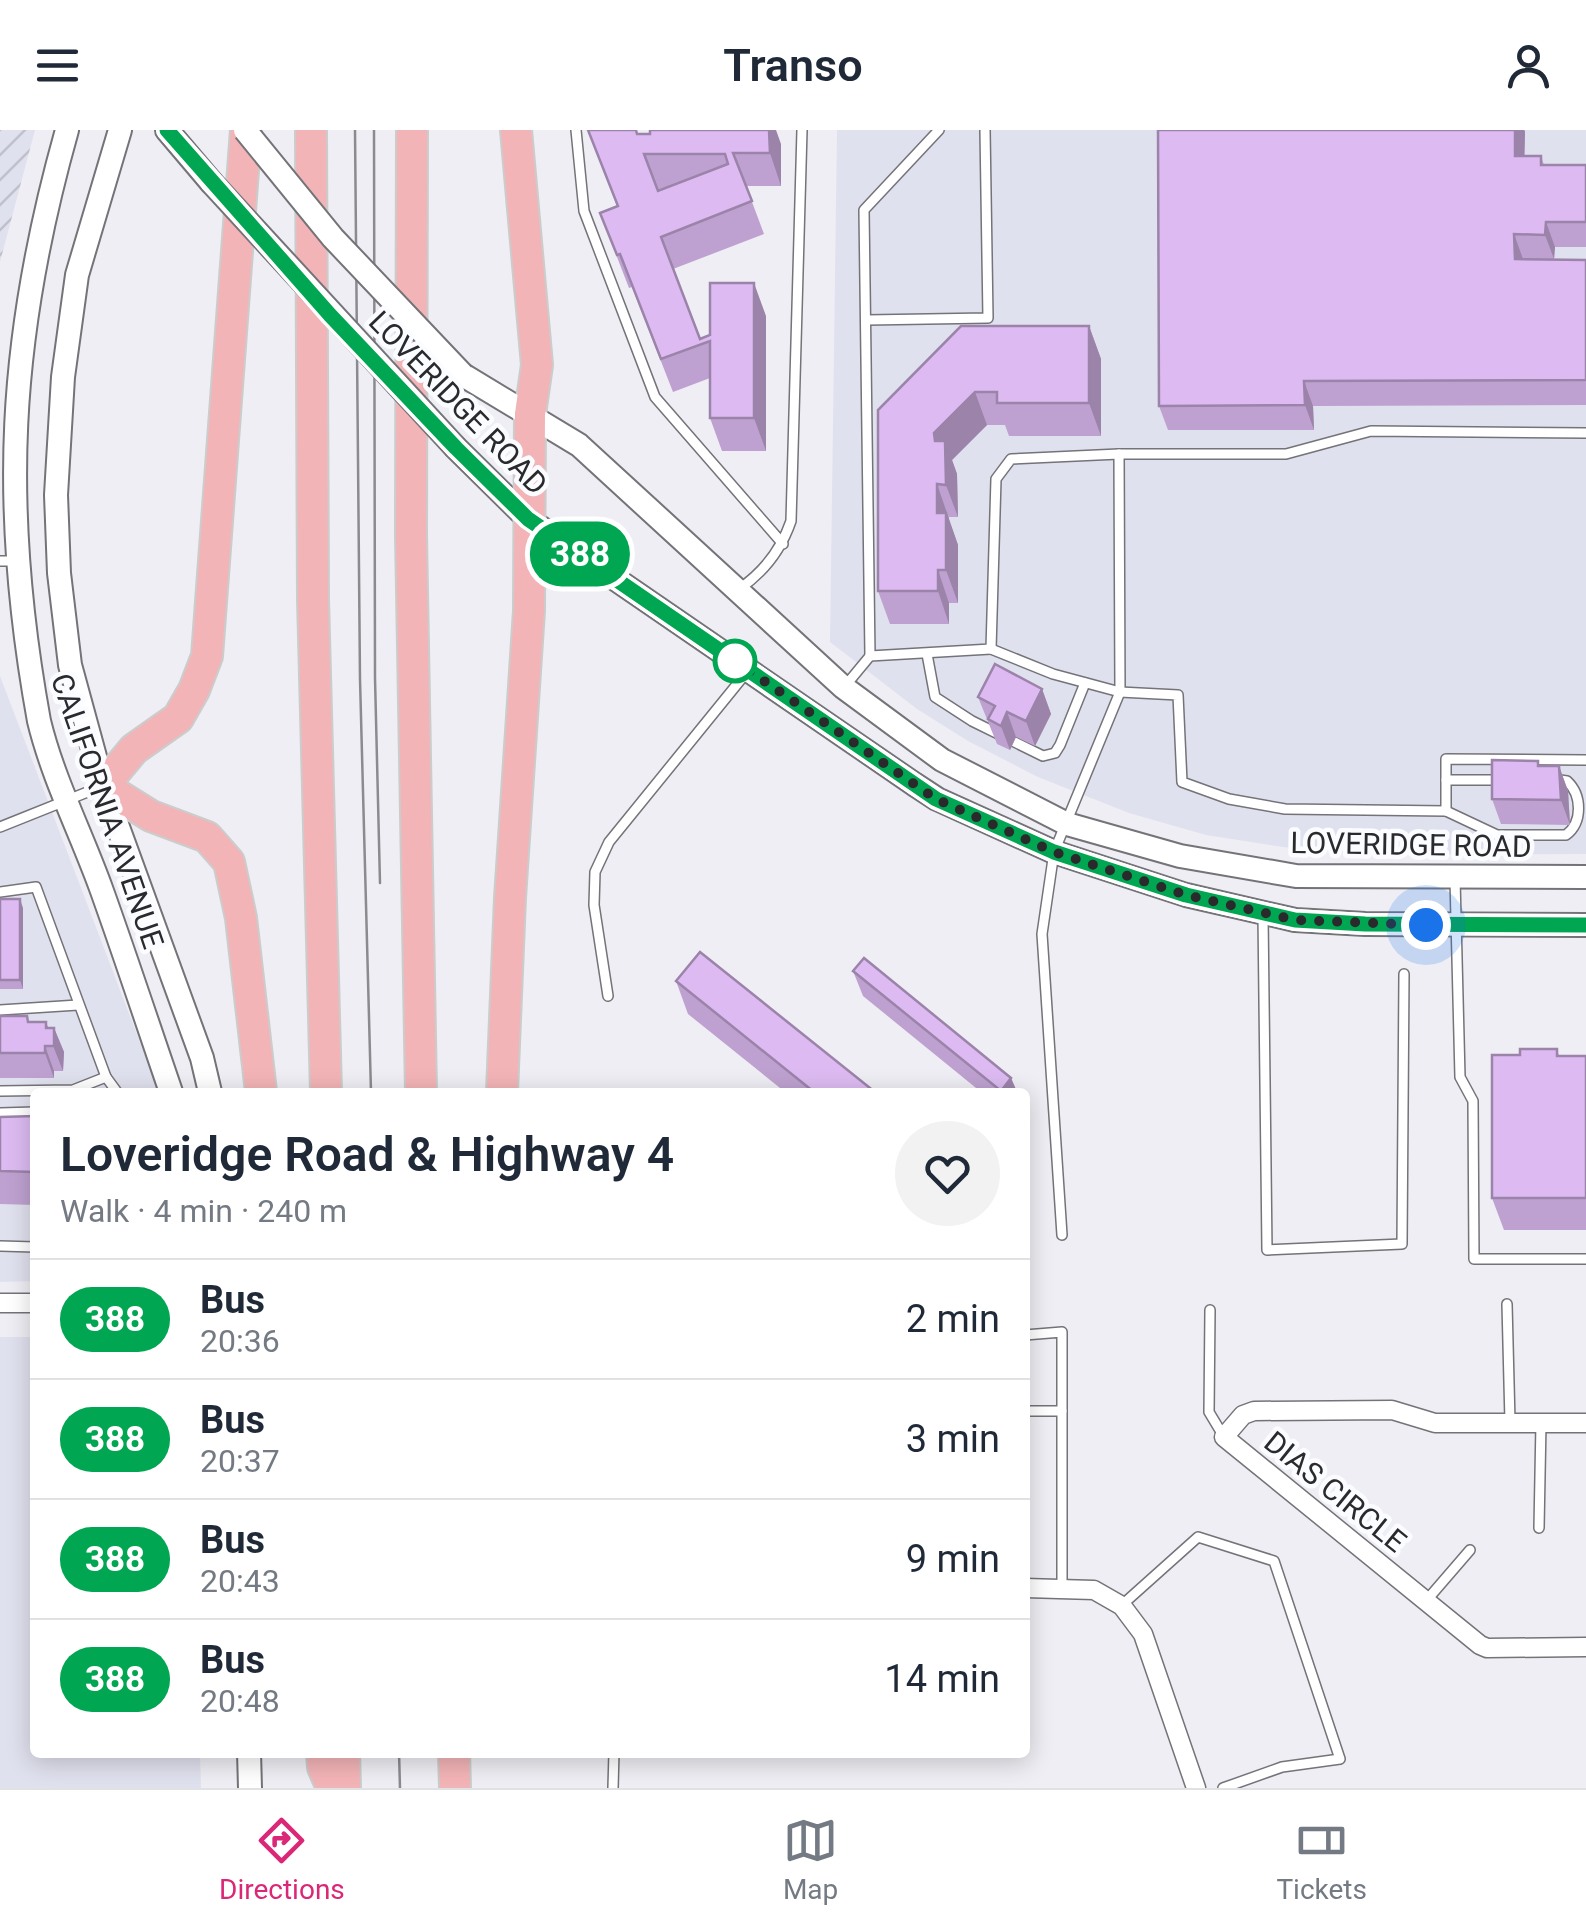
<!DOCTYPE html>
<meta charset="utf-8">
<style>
body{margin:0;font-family:Roboto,sans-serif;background:#f2f2f3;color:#1f2937;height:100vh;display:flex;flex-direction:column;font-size:38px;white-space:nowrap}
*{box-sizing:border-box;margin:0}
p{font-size:32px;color:#747a83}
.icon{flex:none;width:55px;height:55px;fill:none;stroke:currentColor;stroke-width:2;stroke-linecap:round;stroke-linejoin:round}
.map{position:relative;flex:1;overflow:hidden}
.drawer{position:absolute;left:30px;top:958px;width:1000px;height:670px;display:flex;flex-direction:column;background:#fff;border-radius:10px;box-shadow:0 5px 25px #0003}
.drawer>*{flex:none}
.badge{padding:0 20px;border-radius:32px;font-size:35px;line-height:65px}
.you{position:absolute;width:50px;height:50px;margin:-25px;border:8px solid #fff;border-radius:50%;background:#1a73e8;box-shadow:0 0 0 15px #1a73e833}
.map>.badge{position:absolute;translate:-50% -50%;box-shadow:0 0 0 5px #fff}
.round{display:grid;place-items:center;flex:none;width:105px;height:105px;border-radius:52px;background:#f2f2f3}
.summary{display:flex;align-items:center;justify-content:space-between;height:170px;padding:0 30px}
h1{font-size:48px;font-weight:600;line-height:75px}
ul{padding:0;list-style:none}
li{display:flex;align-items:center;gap:30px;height:120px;padding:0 30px;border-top:2px solid #e0e1e3}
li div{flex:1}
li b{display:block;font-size:38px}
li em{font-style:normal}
li .badge{min-width:110px;font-weight:700;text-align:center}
header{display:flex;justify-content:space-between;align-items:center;height:130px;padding:0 30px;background:#fff;font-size:45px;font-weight:600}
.tabs{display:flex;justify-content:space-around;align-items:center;height:140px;border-top:2px solid #e0e1e3;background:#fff;font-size:28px;color:#747a83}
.tabs a{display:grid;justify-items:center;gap:5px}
.tabs .active{color:#db2777}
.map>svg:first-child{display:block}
.built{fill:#e0e1ee}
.industrial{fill:url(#industrial-furrows)}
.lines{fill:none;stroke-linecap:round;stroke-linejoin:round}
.lane-casing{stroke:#737378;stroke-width:12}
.street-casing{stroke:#737378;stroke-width:21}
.secondary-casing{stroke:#737378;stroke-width:26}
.highway-casing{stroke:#ccc;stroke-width:34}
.lane{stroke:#fff;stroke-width:9}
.street{stroke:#fff;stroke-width:18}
.secondary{stroke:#fff;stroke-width:22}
.highway{stroke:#f3b4b7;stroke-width:30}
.tram{stroke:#8b8b8f;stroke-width:2.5}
.secondary-bridge-casing{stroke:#737378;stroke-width:26;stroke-linecap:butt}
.secondary-bridge{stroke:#fff;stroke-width:22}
.wall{fill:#bea1d0}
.shaded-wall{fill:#9b83a9}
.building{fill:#ddbbf2;stroke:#9b83a9;stroke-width:2.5;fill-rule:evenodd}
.line-casing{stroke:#fff;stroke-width:22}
.line{stroke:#00a651;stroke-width:15}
.walk{stroke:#2a2a2c;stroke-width:10;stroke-dasharray:0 18}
.stop-dot{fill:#fff;stroke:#00a651;stroke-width:5}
.labels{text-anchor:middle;stroke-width:9;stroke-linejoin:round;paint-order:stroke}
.street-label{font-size:30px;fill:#2a2a2c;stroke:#fbfcff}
</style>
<header><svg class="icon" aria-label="menu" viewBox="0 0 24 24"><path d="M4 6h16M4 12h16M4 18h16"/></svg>Transo<svg class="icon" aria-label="person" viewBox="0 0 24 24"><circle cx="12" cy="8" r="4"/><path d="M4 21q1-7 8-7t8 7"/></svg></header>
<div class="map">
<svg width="1586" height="1658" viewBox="0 0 1586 1658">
<defs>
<pattern id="industrial-furrows" width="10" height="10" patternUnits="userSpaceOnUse" patternTransform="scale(2.5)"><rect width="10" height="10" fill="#e0e1ee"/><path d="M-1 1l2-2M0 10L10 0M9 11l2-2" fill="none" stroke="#c0c1cc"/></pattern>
</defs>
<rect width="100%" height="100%" fill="#eeeef4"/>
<g class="built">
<path d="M837,0H1586V724L1370,725L1283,717L1206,705L1129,683L1038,647L968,611L917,579L830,512Z"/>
<path d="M0,546L159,962H35V1151L0,1152Z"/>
<path d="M0,1207H35V1622L200,1623L201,1658H0Z"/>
</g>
<path class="industrial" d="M0,0H35L0,132Z"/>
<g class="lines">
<defs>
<g id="lane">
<path d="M576,0L584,81L655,267L783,414"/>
<path d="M867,190L988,188L985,0"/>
<path d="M0,431H11"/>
<path d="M739,459C764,442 781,420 791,391L802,0"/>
<path d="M991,519L1053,544L1120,562L1178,565L1182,652L1229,669L1285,679L1446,681V629L1586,630"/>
<path d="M927,524L935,567L972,591L1043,626L1055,623L1060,615L1085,553"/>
<path d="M870,526L864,80L939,0"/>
<path d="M846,555L870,526L991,519L996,349L1011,329L1119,324H1286L1371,301L1586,303"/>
<path d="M1446,650H1503"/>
<path d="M1446,681L1497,705H1566C1583,692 1582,665 1567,651L1553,649"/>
<path d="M0,697L100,657"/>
<path d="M1455,749L1460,947L1473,971L1474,1129H1586"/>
<path d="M0,762L36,757L106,947L117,962"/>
<path d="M1263,785L1267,1120L1402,1114L1404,844"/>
<path d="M608,866L594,775L595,742L609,712L747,542"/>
<path d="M0,880L78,875"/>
<path d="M0,961L73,960L106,947"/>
<path d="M0,983L35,982"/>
<path d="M1062,1105L1042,804L1054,722L1120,562L1119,324"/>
<path d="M0,1116L35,1117"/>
<path d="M1507,1174L1510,1292"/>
<path d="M1210,1180L1209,1282L1224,1307"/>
<path d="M1025,1205L1062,1202V1459"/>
<path d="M1025,1281H1062"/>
<path d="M1539,1398L1541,1293"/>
<path d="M1426,1471L1470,1420"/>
<path d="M1122,1475L1198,1407L1274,1431L1340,1629L1282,1637L1223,1658"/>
<path d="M613,1658L614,1622"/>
</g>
<g id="street">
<path d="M0,1173H35"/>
<path d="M1586,1293H1435L1392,1280L1254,1281L1243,1285L1224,1307L1480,1515L1487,1518L1586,1517"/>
<path d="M1025,1458L1094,1460L1122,1476L1143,1504L1196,1658"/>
</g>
<g id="secondary">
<path d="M67,0C8,209 0,377 39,591C53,649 82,705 102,761C126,828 148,895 171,962"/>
<path d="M120,0L77,145L63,247L56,365L59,443L70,535L103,656L202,928L210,962"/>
<path d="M167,0L211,52"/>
<path d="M463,245L579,315L843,557L942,630L1067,694L1180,726L1296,746L1586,747"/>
<path d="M456,318L528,389L914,654L937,669L1054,722L1186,765L1295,790L1365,794L1586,795"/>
<path d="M249,1622L250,1658"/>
</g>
<g id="highway">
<path d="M246,0L207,526L194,560L178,588L134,619L103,656L151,686L207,707L229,732L241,788L261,962"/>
<path d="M311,0L313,469L326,962"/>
<path d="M412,0L411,405L421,962"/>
<path d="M502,962L510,768L529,481L530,284L537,235L516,0"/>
<path d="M322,1622L323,1637L332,1658"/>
<path d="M344,1622L345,1658"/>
<path d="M454,1622L455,1658"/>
</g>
</defs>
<use href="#lane" class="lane-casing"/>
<use href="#street" class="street-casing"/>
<use href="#secondary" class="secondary-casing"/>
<use href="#highway" class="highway-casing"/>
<use href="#lane" class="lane"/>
<use href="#street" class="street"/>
<use href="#secondary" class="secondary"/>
<use href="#highway" class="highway"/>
<g class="tram">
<path d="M355,0L360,549L371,962"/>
<path d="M374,0L375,548L380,753"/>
<path d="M399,1622L400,1658"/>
</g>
<defs>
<g id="secondary-bridge">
<path d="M245,0L333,108L463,245"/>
<path d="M211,52L456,318"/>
</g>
</defs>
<use href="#secondary-bridge" class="secondary-bridge-casing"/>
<use href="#secondary-bridge" class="secondary-bridge"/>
</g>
<g class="wall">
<path d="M588,0L781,14V56H746L764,104L673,139L700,209L766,186V321H722L710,288V248L673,262L632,157L629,158L600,83L617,76Z"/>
<path d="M1525,1L1524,26H1541L1544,35H1586V117H1555L1554,129L1586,130V275L1313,276L1314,300H1168L1159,276Z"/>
<path d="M1089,196L1101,229V306H1009L1005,295H987L952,330L957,344L958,387H949V390L958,415V473H949V494H890L878,461V280Z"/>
<path d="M1042,559L1051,584L1035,616L1016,607L1010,620L997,614L978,567Z"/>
<path d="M1540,636H1559L1568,661L1570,695L1501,694L1492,669Z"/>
<path d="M0,769L23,778V859H0Z"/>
<path d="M853,841L1011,948L1017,962H981L863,866Z"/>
<path d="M676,851L875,962H785L688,884Z"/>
<path d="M0,886L30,892H46L48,898H54L64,922L63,941H54V948H0Z"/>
<path d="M1557,919L1559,926H1586V1100H1504L1492,1068L1520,925Z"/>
<path d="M35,986V1075L0,1074V987Z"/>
</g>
<g class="shaded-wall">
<path d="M769,0H776L781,14V56L770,23Z"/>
<path d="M1515,0H1524L1525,1L1524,51L1515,26Z"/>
<path d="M1546,92L1555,117L1554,129L1545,105Z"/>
<path d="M1514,104L1523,129H1515Z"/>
<path d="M754,153L766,186V321L754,288Z"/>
<path d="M1089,196L1101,229V306L1089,273Z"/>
<path d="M1304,251L1313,276L1314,300L1305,275Z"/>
<path d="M975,262L987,295L952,330L957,344L958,387L946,355L935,311L934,303Z"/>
<path d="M937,354L958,415V473L946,440L937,383Z"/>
<path d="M938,440L949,473V494L938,461Z"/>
<path d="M1042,559L1051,584L1035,616L1026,591Z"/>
<path d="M1007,582L1016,607L1010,620L1001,596Z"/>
<path d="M1559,636L1568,661L1570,695L1561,670Z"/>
<path d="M20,769L23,778V859L20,850Z"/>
<path d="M46,892L54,915V898L64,922L63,941L46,898Z"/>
<path d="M45,916L54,941V948L45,923Z"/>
<path d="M1011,948L1017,962H1002L1001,961Z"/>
</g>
<g class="building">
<path d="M588,0H636L637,4H650V0H769L770,23H733L752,71L661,107L700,209L710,205V153H754V288H710V211L661,229L620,124L617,125L600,83L618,76ZM644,24H725L728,34L658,61Z"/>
<path d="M1158,0H1515V26H1541V35H1586V92H1546L1545,105L1514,104L1515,129L1586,130V250L1304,251L1305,275L1159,276Z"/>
<path d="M961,196H1089V273H997V262H975L934,303L935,311H945L946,355L937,354V383H946V440H938V461H878V280Z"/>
<path d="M995,534L1042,559L1026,591L1007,582L1001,596L988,589L995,576L978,567Z"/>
<path d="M1492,630L1538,631V636H1559L1561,670L1492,669Z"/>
<rect x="0" y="769" width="20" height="81"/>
<path d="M700,822L875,962H814L676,851Z"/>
<path d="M864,828L1011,948L1001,961L853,841Z"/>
<path d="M0,886H27L28,892H46V898H54V916H45V923H0Z"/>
<path d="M1520,919H1557V926H1586V1068H1492V925H1520Z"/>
<path d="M35,986V1042L0,1041V987Z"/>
</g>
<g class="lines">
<defs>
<path id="line" d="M167,0L330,185L456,318L528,389L936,669L1054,722L1186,765L1295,790L1365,794L1586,795"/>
</defs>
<use href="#line" class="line-casing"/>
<use href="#line" class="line"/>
<path class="walk" d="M735,531L936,669L1054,722L1186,765L1295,790L1426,795"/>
</g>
<circle class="stop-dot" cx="735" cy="531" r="20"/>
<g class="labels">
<g class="street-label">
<text transform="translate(458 273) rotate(46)" y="10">LOVERIDGE ROAD</text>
<text transform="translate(107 681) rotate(71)" y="10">CALIFORNIA AVENUE</text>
<text transform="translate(1411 715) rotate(1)" y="10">LOVERIDGE ROAD</text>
<text transform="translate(1335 1362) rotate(39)" y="10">DIAS CIRCLE</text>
</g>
</g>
</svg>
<div class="you" style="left:1426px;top:795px"></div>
<b class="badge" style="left:580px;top:424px;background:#00a651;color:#fff">388</b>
<section class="drawer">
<div class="summary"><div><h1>Loveridge Road &amp; Highway 4</h1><p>Walk · 4 min · 240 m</p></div><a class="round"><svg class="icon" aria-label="heart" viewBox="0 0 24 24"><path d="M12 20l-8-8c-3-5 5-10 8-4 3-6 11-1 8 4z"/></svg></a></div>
<ul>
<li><span class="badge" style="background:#00a651;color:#fff">388</span><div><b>Bus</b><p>20:36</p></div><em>2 min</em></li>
<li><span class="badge" style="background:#00a651;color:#fff">388</span><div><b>Bus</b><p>20:37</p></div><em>3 min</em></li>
<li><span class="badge" style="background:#00a651;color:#fff">388</span><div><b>Bus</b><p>20:43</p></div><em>9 min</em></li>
<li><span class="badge" style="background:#00a651;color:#fff">388</span><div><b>Bus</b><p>20:48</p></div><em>14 min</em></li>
</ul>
</section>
</div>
<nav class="tabs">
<a class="active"><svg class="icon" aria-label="directions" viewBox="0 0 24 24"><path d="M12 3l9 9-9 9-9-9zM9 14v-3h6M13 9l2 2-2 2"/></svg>Directions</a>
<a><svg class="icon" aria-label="map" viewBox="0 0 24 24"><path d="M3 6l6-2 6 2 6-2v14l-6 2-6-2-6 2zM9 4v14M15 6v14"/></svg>Map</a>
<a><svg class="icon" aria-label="tickets" viewBox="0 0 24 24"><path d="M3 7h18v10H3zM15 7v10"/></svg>Tickets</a>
</nav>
